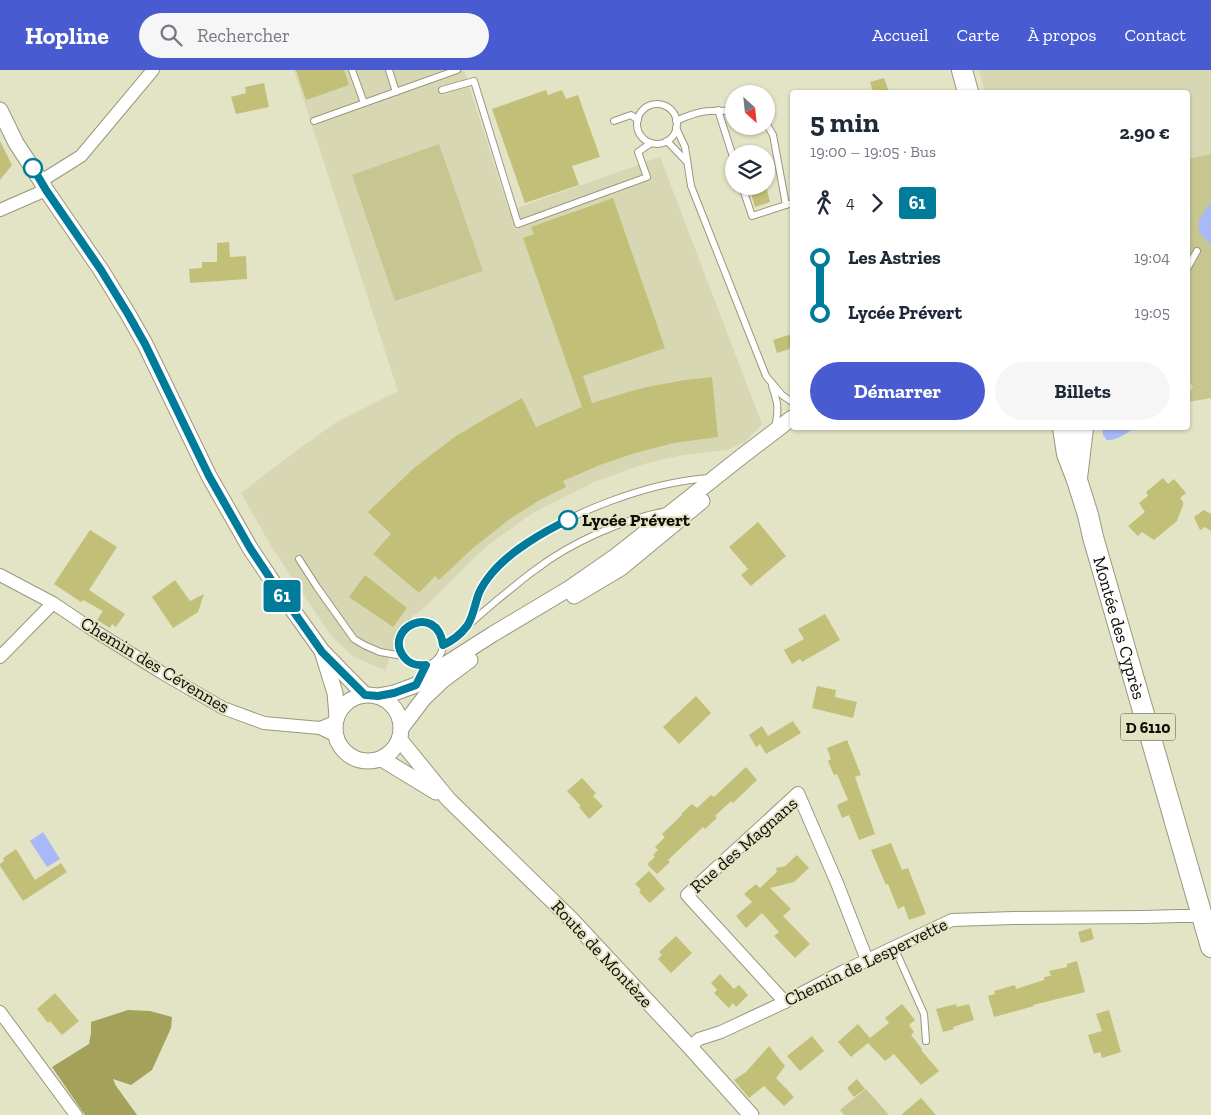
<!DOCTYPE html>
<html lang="fr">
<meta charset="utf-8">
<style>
body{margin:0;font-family:"Zilla Slab",serif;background:#f6f6f7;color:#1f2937;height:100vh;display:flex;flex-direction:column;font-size:19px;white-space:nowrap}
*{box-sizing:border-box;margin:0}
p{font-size:16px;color:#747a83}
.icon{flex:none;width:28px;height:28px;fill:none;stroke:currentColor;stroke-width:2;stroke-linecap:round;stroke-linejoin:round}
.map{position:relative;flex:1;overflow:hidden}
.drawer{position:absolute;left:790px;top:20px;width:400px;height:340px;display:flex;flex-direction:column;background:#fff;border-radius:5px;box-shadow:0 1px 4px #0004}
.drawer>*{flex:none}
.badge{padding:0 10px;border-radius:4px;font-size:18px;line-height:32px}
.needle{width:32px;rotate:153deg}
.tools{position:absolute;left:725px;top:15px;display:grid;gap:10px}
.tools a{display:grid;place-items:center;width:50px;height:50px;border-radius:50%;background:#fff;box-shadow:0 1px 4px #0004;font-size:25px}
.map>.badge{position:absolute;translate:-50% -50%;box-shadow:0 0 0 2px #fff}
.legs{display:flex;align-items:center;gap:8px;height:55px;padding:0 20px;font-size:16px}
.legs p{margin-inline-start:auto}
.headline{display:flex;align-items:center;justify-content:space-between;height:85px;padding:0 20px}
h1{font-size:28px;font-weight:800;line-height:38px}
.primary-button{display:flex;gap:10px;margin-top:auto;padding:10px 20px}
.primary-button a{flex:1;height:58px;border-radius:30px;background:#495bd0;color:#fff;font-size:20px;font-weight:800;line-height:58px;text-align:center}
.primary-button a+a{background:#f6f6f7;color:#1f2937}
ul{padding:0 20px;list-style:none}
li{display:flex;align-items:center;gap:18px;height:55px;font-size:19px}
li i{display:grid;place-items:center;width:8px;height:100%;margin:0 6px;background:currentColor}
li i::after{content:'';width:12px;height:12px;margin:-6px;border:4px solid;border-radius:50%;background:#fff}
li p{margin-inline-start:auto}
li:first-child i{background:linear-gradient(#0000 50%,currentColor 0)}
li:last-child i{background:linear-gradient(currentColor 50%,#0000 0)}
header{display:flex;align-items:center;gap:30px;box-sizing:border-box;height:70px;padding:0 25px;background:#495bd0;color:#fff}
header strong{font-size:24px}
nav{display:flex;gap:28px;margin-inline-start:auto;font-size:18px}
.search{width:350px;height:45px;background:#f6f6f7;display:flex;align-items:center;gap:12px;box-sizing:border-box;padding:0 18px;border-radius:28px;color:#747a83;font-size:19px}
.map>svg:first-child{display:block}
.built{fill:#d8d7b3}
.green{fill:#c7c690}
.forest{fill:#a3a15a}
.water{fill:#a7b9f9}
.building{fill:#c2c078}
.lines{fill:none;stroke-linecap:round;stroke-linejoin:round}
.service-casing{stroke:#99987d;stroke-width:8}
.minor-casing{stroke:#99987d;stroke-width:14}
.tertiary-casing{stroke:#99987d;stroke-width:17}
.primary-casing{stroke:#99987d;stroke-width:22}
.service{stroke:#fff;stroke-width:6}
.minor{stroke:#fff;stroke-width:12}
.tertiary{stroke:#fff;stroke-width:15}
.primary{stroke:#fff;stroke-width:20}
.line-1-casing{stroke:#fff;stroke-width:11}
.line-1{stroke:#007b99;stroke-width:8}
.stop-1-dot{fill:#fff;stroke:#007b99;stroke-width:2.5}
.labels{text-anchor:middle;stroke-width:4;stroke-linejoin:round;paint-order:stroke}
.shield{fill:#e3e3c6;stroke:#4e4e3f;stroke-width:1}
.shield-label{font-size:16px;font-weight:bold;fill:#0e0e05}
.stop-label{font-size:18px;font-weight:bold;fill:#0e0e05;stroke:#e3e3c6;text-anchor:start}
.street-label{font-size:18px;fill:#0e0e05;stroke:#e3e3c6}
</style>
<header>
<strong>Hopline</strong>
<div class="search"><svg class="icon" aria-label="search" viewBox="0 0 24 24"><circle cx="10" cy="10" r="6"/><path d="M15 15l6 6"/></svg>Rechercher</div>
<nav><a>Accueil</a><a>Carte</a><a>À propos</a><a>Contact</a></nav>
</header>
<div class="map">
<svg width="1211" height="1045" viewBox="0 0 1211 1045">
<rect width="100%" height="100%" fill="#e3e3c6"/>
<g class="built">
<path d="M294,0H464L509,141L660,87L762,354L745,372L727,380L683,385L647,393L594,412L531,444L487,476L472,490L429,533L418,543L413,545L399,564L385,600L354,587L332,567L271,476L241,423L296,381L335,353L398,321Z"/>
<path d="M979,0H1211V84L1188,89V22H985Z"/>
</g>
<g class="green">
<path d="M439,74L483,201L395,231L352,105Z"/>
<path d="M1211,84V328L1188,332V324L1193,317L1188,309V89Z"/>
<path d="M866,1019L889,1045H844L840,1040Z"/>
</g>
<path class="forest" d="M128,940L150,941L172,947L171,958L152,1000L131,1015L113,1009L116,1016L137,1045H85L52,997L89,974L91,963V952Z"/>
<g class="water">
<path d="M1211,131V175L1200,163L1198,153Z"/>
<path d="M1102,358H1135C1126,363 1117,371 1107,370L1103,365Z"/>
<path d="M43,762L60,789L47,797L30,771Z"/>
</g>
<g class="building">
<path d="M296,0H344L349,15L306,30Z"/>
<path d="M884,8L889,22H873L870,12Z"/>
<path d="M264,13L269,37L236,44L231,27L246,23L245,17Z"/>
<path d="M546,20L548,25L562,20L566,29L578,25L600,87L572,96L579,115L525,133L492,39Z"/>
<path d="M0,71L12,95L0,110Z"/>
<path d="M749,116H766L770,132L755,137Z"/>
<path d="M613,128L665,278L583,306L592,333L628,322L647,317L685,310L712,307L718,367L674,373L635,383L600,395L563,411L566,417L540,430L511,448L473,478L439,510L435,506L419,523L373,484L391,464L368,442L414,398L456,366L495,343L522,328L536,357L582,337L523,168L534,164L531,157Z"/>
<path d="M229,172L230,187L246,186L247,209L190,213L189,199L202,198V192H217V173Z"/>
<path d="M792,264V278L777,283L773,270Z"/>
<path d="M1163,408L1168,414L1174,409L1186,423L1180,428L1183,432V435L1177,451L1154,470L1142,462L1138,466L1128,456L1145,442L1139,433L1148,426L1146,422Z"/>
<path d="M1204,440L1211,444V461L1205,457L1200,460L1194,447Z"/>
<path d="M758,452L786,486L751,516L741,505L748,499L729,477Z"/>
<path d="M90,460L117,477L89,520L125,544L116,557L112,554L110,558L97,550L103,541L83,530L81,532L54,514Z"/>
<path d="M365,505L407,538L393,557L349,527Z"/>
<path d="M175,510L190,531L204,524L198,542L173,558L152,527Z"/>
<path d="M825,544L840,570L802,592L800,589L792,594L784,580L804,569L798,559Z"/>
<path d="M817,616L836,620L835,627L857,632L853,648L812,638Z"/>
<path d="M696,626L711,643L679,674L663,657Z"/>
<path d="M793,651L801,663L766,684L760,674L756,677L749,665L762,656L768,666Z"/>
<path d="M847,670L861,705L855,707L875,764L859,770L849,745L842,748L837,735L848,730L837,704L834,705L828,691L831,689L827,678Z"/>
<path d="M746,697L757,710L733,733L731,731L715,746L717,748L705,759L703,757L668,790L670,792L657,804L647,794L655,787L653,785L658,780L655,777L665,767L662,764L682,745L681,744L692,734L697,738L711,725L714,727Z"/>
<path d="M582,708L596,723L593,726L603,736L589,749L579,737L581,736L567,721Z"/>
<path d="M891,773L902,800L908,798L926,844L909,850L904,836L898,839L888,814L886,815L871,780Z"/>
<path d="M16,779L35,810L61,793L67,802L23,831L0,796V794L4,791L3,788Z"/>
<path d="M797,785L809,798L794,812L770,818L791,839L783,846L810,874L795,888L774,866L779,862L762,843L746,858L736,846L752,832L744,824L756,814L760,818L777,802L776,798L785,796Z"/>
<path d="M649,801L665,819L650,833L639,822L641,820L635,814Z"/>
<path d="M1091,858L1094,869L1081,873L1078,862Z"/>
<path d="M676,866L692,883L671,903L658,889L662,885L659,882Z"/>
<path d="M1077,891L1085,922L1033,935L1034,936L994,947L988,926L995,924L994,921L1015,915L1016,919L1044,910V907L1051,906L1049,901L1067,897V894Z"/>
<path d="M720,904L734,919L739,915L748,925L736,937L733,933L729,938L714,923L717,920L711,913Z"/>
<path d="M55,923L79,951L62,965L50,951L48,953L37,939Z"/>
<path d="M902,934L915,950L909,955L914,962L911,965L922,979L921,980L939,1001L921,1015L894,984L885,991L868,973L851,987L838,972L858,954L870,968L889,953L885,948Z"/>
<path d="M956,934L957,937L969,934L974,950L953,957L954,959L943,962L936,939Z"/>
<path d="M1109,940L1121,982L1102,988L1100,982L1094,984L1088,965L1102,961L1096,944Z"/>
<path d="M812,966L824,981L800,1001L787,986Z"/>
<path d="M769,976L785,996L776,1008L794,1027L784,1036L764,1016L749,1028L734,1010L746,1002Z"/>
<path d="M857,1009L865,1019L854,1027L847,1018Z"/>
<path d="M921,1028L936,1045H901Z"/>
</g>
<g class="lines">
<defs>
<g id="service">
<path d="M352,0L364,33"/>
<path d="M389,0L396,22"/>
<path d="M442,20L474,11L518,154L647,107L638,82L651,73"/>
<circle cx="657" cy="54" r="20"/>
<path d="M718,40L734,90"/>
<path d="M314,51L457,0"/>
<path d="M614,51L631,45L638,50"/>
<path d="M676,51C700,40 708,40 734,41"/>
<path d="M766,53L773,65L786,135"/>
<path d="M676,58L685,77L691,116L766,306L782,325L792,332"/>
<path d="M667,71L686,91"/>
<path d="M742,116L752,146L792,133"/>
<path d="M1188,197L1197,181"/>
<path d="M772,316C778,333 779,339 775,357"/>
<path d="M299,489L317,517L354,569L364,575L380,582L403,586"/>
<circle cx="421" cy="574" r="22"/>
<path d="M468,556C475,536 478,521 491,504C498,495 508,488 517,481C566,443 646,413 708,408"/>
<path d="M443,575C454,570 461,562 470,554C478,546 487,539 496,531C509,521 521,510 535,500C570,473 623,449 667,441"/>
<path d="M894,877L924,944L926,971"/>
</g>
<g id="minor">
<path d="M41,111L81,86L153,0"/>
<path d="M0,140L46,120"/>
<path d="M0,505L53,533L87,556L164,604L223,638L264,653L320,658L335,652"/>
<path d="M0,587L53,533"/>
<path d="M320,658L336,666"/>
<path d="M785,932L687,825L798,723L837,813L867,890"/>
<path d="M0,942L76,1045"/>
<path d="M690,977L699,969L721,962L785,932L844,901L952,850L1014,848L1144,847L1179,846H1207"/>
</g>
<g id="tertiary">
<path d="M0,40L16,73L41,111L46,120L101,200L128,244L145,274L209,406L250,478L270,508L322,581L335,623L337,646"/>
<path d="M574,526L621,498L702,431"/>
<path d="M324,583L365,625"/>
<circle cx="368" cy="658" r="33"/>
<path d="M378,626L394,623L416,615L435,601L493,564L570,518L616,486L741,387L792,348"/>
<path d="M402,657L424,628L443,610L470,590"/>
<path d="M400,670L448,729L571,849L690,977L751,1045"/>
<path d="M382,689L436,722"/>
</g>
<g id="primary">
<path d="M962,0L968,22"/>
<path id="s1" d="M1063,358L1067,384L1077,410L1088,445L1093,467L1211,877"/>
<path d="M1077,408L1083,358"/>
</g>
</defs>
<use href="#service" class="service-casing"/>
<use href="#minor" class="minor-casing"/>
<use href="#tertiary" class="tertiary-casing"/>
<use href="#primary" class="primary-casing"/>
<use href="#service" class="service"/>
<use href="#minor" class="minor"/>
<use href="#tertiary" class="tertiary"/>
<use href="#primary" class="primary"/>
</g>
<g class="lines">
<defs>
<path id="line-1" d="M33,98L46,120L101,200L128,244L145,274L209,406L250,478L270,508L322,582L365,625L378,626L394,623L416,615L426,595C418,596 409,594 404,587C382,559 437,531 443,575C452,571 461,564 467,556C473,548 475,533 479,523C482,516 487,509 492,503C509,482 543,462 568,450"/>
</defs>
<use href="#line-1" class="line-1-casing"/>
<use href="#line-1" class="line-1"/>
</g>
<g class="stop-1-dot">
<circle cx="33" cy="98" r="9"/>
<circle cx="568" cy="450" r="9"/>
</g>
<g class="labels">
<rect class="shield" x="1120.5" y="643.5" width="55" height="27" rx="4"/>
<g class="shield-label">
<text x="1148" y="663">D 6110</text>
</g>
<g class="stop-label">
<text x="582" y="456">Lycée Prévert</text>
</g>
<g class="street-label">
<text dy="6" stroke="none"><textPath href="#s1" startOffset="208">Montée des Cyprès</textPath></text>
<text transform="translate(155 595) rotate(31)" y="6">Chemin des Cévennes</text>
<text transform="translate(744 775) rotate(-41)" y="6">Rue des Magnans</text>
<text transform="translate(602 884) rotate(47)" y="6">Route de Montèze</text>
<text transform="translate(866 892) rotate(-26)" y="6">Chemin de Lespervette</text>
</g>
</g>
</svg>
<div class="tools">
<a><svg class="needle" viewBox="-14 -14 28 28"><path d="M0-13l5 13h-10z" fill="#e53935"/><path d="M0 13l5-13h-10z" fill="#747a83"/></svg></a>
<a><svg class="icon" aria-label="layers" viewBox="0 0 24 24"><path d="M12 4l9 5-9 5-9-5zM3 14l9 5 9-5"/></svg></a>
</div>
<b class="badge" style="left:282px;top:526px;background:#007b99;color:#fff">61</b>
<section class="drawer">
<div class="headline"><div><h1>5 min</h1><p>19:00 – 19:05 · Bus</p></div><b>2.90 €</b></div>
<div class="legs"><svg class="icon" aria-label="walk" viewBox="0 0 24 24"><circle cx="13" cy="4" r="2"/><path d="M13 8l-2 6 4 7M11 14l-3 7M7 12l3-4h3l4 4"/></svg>4<svg class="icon" aria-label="forward" viewBox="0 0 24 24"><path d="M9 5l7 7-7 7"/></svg><b class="badge" style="background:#007b99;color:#fff">61</b></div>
<ul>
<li><i style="color:#007b99"></i><b>Les Astries</b><p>19:04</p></li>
<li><i style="color:#007b99"></i><b>Lycée Prévert</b><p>19:05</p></li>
</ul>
<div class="primary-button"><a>Démarrer</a><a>Billets</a></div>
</section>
</div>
